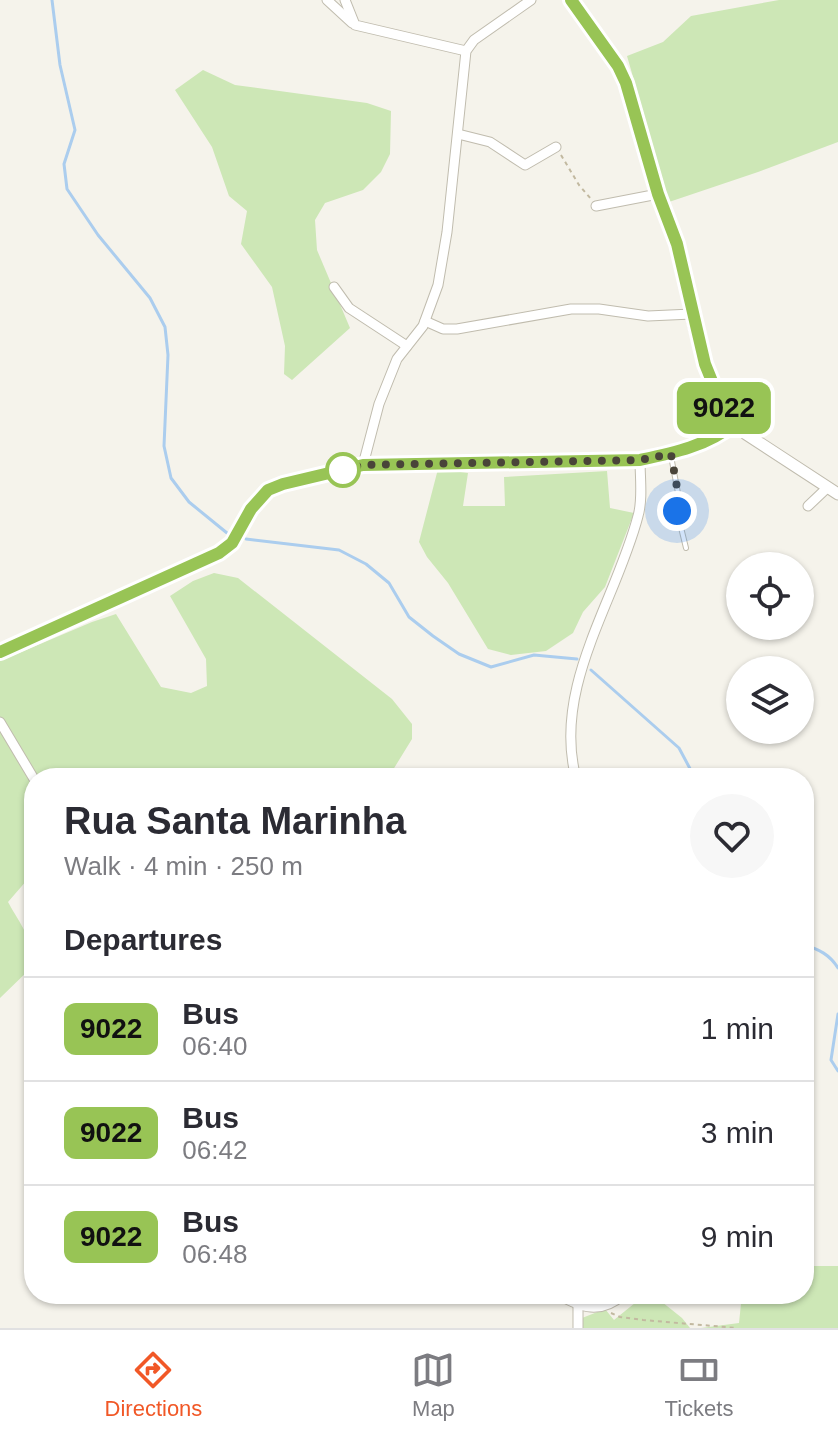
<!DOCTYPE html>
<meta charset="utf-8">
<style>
body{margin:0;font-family:Arial,sans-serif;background:#f7f7f7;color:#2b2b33;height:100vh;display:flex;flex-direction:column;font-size:30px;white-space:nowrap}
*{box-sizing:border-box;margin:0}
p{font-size:26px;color:#7c7c81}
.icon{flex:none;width:44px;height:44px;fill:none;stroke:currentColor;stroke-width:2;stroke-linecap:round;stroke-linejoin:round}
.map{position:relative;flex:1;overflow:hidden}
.panel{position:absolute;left:24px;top:768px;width:790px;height:536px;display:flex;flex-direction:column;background:#fff;border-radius:32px;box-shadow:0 2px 6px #0004}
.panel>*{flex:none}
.badge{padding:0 16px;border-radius:12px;font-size:28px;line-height:52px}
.fabs{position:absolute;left:726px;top:552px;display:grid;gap:16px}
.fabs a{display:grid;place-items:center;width:88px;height:88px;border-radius:50%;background:#fff;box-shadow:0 2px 6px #0004;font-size:40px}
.you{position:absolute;width:40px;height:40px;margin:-20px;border:6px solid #fff;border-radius:50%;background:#1a73e8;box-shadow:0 0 0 12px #1a73e833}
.map>.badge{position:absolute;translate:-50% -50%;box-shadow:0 0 0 4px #fff}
h2{padding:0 40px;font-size:30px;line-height:72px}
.round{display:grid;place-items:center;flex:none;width:84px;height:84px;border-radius:42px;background:#f7f7f7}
.head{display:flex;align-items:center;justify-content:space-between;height:136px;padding:0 40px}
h1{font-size:38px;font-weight:700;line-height:60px}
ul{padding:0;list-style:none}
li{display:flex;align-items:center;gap:24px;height:104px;padding:0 40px;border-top:2px solid #e1e1e2}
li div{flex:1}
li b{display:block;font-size:30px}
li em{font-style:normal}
li .badge{min-width:88px;font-weight:700;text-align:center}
.tabs{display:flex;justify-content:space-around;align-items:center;height:112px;border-top:2px solid #e1e1e2;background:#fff;font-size:22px;color:#7c7c81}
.tabs a{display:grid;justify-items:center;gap:4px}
.tabs .selected{color:#f15827}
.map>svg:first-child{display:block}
.green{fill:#cde7b6}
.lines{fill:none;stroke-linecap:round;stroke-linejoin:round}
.stream{stroke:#abcdee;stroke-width:3}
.service-casing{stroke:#c0bcae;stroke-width:6}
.minor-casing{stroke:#c0bcae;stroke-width:11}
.tertiary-casing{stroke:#c0bcae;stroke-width:13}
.path{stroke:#c2b9a0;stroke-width:2;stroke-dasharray:4 4;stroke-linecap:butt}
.service{stroke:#fff;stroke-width:4}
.minor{stroke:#fff;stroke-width:9}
.tertiary{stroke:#fff;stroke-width:11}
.line-casing{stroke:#fff;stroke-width:18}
.line{stroke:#98c455;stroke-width:12}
.walk{stroke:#494439;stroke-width:8;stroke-dasharray:0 14.4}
.stop-dot{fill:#fff;stroke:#98c455;stroke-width:4}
</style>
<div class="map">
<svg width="838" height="1328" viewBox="0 0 838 1328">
<rect width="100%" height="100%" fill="#f5f3eb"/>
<g class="green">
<path d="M779,0H838V142L758,172L669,202L627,56L663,42L691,16Z"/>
<path d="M203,70L235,85L367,103L391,111L390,154L381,172L363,190L325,203L315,220L317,250L350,328L292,380L284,374L285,346L272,287L241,244L247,211L229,196L212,147L175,90Z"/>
<path d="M438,469L468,473L463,506H505L504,477L607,471L610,508L634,513L605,587L583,612L573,633L546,651L511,655L488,649L448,583L427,557L419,542Z"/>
<path d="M214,573L238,578L392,699L412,724V739L388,778H34V872L8,902C17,919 39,948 32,967L0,998V661L92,622L116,614L161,687L191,693L207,686L206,659L170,596L193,581Z"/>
<path d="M804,1266H838V1328H701L739,1323L742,1294H804Z"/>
<path d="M646,1294H652L682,1318L690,1328H581L582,1318L605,1309L614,1320Z"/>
</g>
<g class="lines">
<g class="stream">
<path d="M52,0L60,65L75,130L64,164L67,189L98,235L150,298L165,327L168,355L164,446L171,478L189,502L227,533"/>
<path d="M246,539L339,550L366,564L389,583L409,617L433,636L459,654L491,667L534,655L577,659"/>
<path d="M591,670L679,748L695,778"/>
<path d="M804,945C819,949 830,955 838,968"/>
<path d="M838,1014L831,1060L838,1071"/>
</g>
<defs>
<path id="service" d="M671,456L678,493L677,511L686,548"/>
<g id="minor">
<path d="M327,0L352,23"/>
<path d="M345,0L355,25L466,51"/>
<path d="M458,134L490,142L525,165L556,147"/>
<path d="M596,206L658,194"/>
<path d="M334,287L349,308L407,346"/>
<path d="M425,321L443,329H457L571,309H599L648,316L692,314"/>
<path d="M363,465L379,404L397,359L423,326L438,285L447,232L466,51L474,40L531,0"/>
<path d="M808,506L828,487"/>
<path d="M0,722L34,779"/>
<path d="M576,778C552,687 616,601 638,516C643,499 640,478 640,460"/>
<path d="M557,1294C582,1308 600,1315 624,1294"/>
<path d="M578,1328V1306"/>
</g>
<g id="tertiary">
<path d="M570,0C590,27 615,55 627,86C640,120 647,157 657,191C663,211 673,229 677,249C691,304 700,396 746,434L838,494"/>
<path d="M0,652L219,553L232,543L251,509L268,490L283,484L363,465L640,460C673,453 707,446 734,424"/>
</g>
</defs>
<use href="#service" class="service-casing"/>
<use href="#minor" class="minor-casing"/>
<use href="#tertiary" class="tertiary-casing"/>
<g class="path">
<path d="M561,155L579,185L591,199"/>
<path d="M611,1313L620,1317L643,1320L737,1328"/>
</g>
<use href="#service" class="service"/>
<use href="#minor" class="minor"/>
<use href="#tertiary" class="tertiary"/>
</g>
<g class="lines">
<defs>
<path id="line" d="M0,652L219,553L232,543L251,509L268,490L283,484L363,465L640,460C673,453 707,446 734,424L720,401L705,364L677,244L658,194L626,83L618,66L571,0"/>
</defs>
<use href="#line" class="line-casing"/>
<use href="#line" class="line"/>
<path class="walk" d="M343,470L336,471L363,465L640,460L671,454L678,493L677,511"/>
</g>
<circle class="stop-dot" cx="343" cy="470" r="16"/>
</svg>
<div class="fabs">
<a><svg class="icon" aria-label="locate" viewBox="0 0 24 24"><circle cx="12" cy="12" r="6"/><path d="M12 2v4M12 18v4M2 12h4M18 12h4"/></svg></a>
<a><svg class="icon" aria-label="layers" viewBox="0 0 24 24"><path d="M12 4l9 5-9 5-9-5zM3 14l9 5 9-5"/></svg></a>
</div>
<div class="you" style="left:677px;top:511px"></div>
<b class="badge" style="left:724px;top:408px;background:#98c455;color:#111">9022</b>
<section class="panel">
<div class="head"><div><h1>Rua Santa Marinha</h1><p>Walk · 4 min · 250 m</p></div><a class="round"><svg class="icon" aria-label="heart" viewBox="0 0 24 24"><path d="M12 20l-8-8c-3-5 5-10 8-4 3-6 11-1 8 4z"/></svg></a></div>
<h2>Departures</h2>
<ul>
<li><span class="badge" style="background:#98c455;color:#111">9022</span><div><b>Bus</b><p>06:40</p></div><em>1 min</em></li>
<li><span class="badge" style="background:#98c455;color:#111">9022</span><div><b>Bus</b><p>06:42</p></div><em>3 min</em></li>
<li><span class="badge" style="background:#98c455;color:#111">9022</span><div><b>Bus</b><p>06:48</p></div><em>9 min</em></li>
</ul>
</section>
</div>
<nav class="tabs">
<a class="selected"><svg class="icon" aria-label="directions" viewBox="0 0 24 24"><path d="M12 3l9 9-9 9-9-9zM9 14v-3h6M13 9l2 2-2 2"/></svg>Directions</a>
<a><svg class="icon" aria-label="map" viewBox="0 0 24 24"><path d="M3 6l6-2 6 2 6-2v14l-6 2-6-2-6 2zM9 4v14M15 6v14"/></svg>Map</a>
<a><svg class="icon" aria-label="tickets" viewBox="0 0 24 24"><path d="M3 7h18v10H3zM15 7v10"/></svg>Tickets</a>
</nav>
